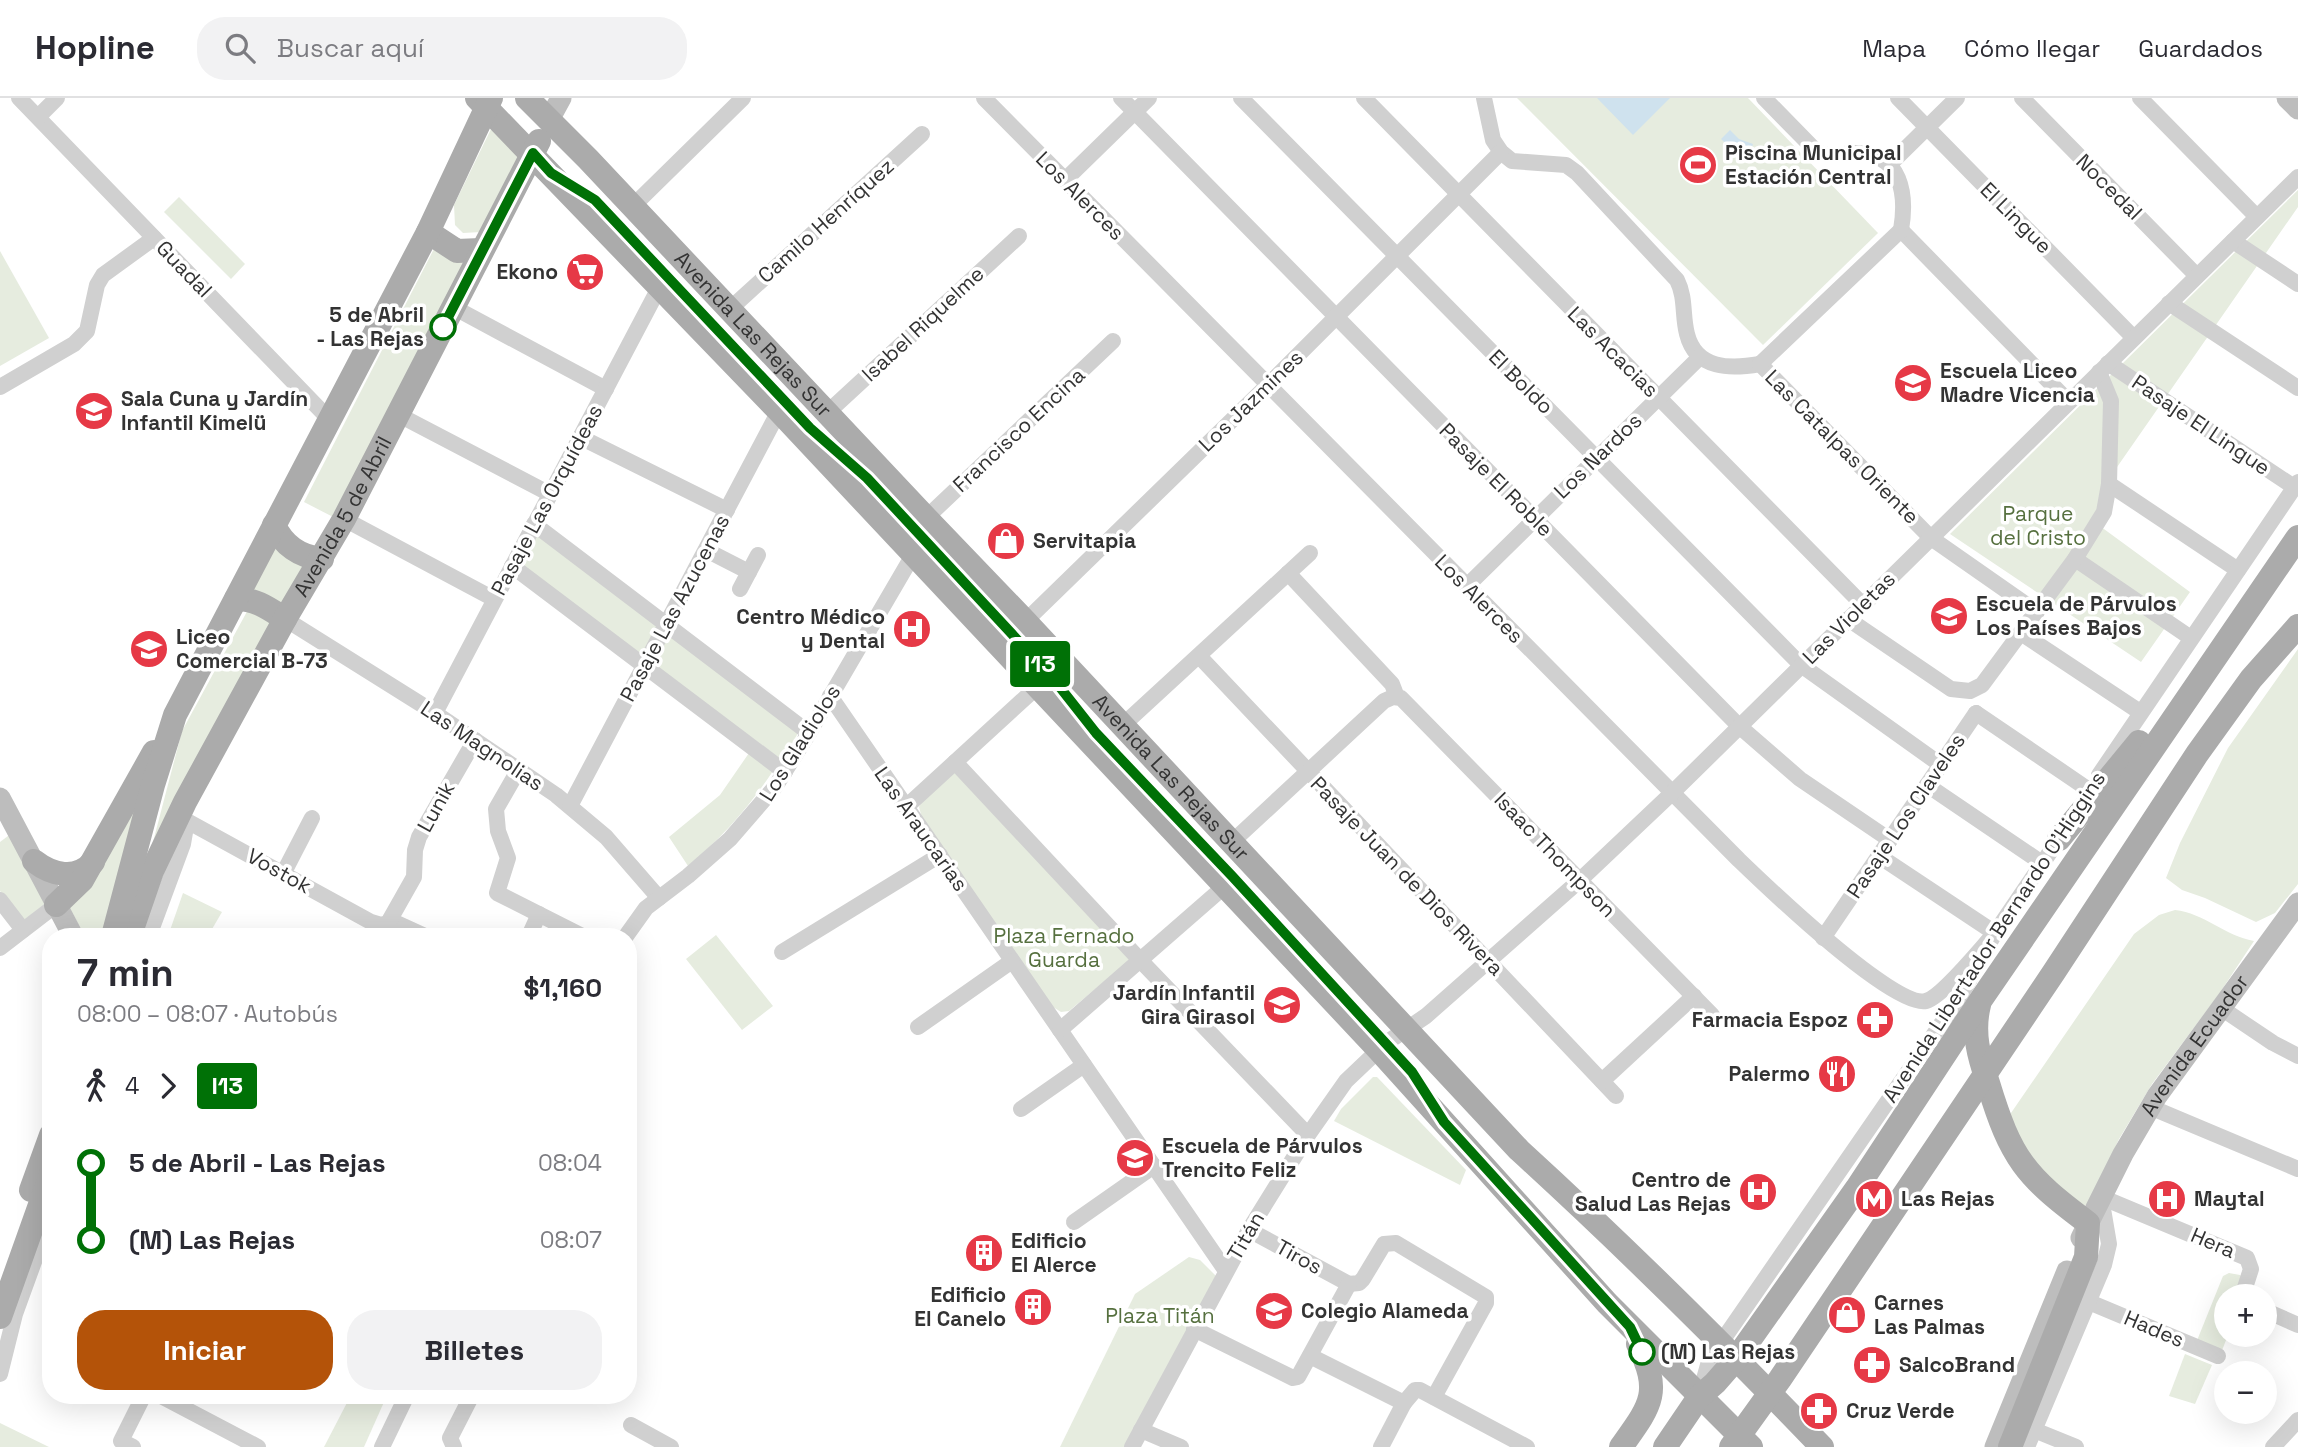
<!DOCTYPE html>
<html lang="es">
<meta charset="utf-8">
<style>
body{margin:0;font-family:"Space Grotesk",sans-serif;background:#f2f2f3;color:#2b2b33;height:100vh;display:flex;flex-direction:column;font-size:26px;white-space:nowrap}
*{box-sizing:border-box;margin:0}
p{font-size:23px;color:#7c7c81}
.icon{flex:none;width:38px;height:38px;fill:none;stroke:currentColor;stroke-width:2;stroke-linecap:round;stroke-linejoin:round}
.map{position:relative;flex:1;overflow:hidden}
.drawer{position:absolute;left:42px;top:830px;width:595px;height:476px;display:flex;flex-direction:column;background:#fff;border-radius:28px;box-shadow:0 7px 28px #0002}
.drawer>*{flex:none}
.badge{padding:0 14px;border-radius:5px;font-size:24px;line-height:46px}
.controls{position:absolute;left:2214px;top:1186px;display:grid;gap:14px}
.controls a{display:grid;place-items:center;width:63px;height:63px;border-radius:50%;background:#fff;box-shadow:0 7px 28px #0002;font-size:35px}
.map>.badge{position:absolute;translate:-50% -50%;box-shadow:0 0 0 4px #fff}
.legs{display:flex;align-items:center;gap:10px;height:77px;padding:0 35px;font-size:23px}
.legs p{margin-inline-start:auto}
.headline{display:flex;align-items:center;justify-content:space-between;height:119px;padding:0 35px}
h1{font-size:38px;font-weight:700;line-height:52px}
.cta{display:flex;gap:14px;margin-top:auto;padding:14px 35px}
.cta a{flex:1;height:80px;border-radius:28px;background:#b45309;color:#fff;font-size:28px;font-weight:700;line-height:80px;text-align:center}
.cta a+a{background:#f2f2f3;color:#2b2b33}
ul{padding:0 35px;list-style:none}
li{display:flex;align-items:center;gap:24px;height:77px;font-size:26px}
li i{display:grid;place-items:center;width:10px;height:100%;margin:0 9px;background:currentColor}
li i::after{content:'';width:18px;height:18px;margin:-9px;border:5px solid;border-radius:50%;background:#fff}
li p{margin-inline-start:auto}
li:first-child i{background:linear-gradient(#0000 50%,currentColor 0)}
li:last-child i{background:linear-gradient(currentColor 50%,#0000 0)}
header{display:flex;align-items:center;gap:42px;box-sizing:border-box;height:98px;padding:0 35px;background:#fff;border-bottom:2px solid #e1e1e2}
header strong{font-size:33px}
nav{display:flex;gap:38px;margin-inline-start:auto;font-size:24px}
.search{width:490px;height:63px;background:#f2f2f3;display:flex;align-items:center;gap:18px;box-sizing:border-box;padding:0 24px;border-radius:28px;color:#7c7c81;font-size:26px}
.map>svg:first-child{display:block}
.green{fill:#e6ecdf}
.water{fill:#cfe2ee}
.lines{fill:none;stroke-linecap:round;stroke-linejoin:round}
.street{stroke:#d0d0d0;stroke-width:16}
.secondary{stroke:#bdbdbd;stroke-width:21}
.primary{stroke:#ababab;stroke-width:24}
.line-1-casing{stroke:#fff;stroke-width:16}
.line-1{stroke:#007106;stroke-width:10}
.stop-1-dot{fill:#fff;stroke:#007106;stroke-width:3.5}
.labels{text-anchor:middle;stroke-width:7;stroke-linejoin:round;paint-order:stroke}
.poi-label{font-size:21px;font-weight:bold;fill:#333;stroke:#fff;text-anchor:start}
.street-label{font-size:21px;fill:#333;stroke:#fff}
.stop-label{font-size:21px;font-weight:bold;fill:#333;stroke:#fff;text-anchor:end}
.park-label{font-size:21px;fill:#56703f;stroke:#fff}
</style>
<header>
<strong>Hopline</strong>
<div class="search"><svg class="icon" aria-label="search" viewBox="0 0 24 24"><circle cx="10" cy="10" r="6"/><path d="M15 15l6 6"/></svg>Buscar aquí</div>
<nav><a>Mapa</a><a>Cómo llegar</a><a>Guardados</a></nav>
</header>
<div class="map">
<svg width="2298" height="1349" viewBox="0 0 2298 1349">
<rect width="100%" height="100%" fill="#fff"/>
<g class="green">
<path d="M1517,0H1748L1878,135L1763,247Z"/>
<path d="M492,29L519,60L481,134L463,135L455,127L454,107Z"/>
<path d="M2298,92V109L2115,372L2093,423L2190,494L2141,564L1950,436Z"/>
<path d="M179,99L245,166L231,181L164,114Z"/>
<path d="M437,145L469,161L337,421L304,404Z"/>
<path d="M0,153L49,240L0,268Z"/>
<path d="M538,436L798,635L784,661L782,662L524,472L521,463Z"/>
<path d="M274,447L307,466L283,509L254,493L253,489Z"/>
<path d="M250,508L274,521L153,744L182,633Z"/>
<path d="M2298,551V786L2275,815L2256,824L2205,800L2182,792L2166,780L2180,745L2228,650Z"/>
<path d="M749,655L773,673C749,709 722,740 688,768L669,739L720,697Z"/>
<path d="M957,671L1131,861L1069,913L1061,914L1053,909L922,720L919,709L922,703Z"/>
<path d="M141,698L103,838H85L69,809Z"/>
<path d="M12,735L50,802L23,823L0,793V744Z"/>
<path d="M183,795L222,814L208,838H168Z"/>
<path d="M2175,812C2204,815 2225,838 2254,843L2219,896L2152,986L2119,1041L2090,1104L2084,1108L2074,1105L2028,1058L2009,1021L2011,1015L2134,836L2159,817Z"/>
<path d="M716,837L773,908L742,932L686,861Z"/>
<path d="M1373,979H1377L1466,1072L1460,1087L1334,1023L1341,1011Z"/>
<path d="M1189,1159L1200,1162L1217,1179L1124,1349H1060L1135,1196Z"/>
<path d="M2229,1175L2240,1177L2244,1181L2242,1199H2226L2228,1237L2221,1255L2196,1245L2223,1178Z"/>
<path d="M2185,1256L2212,1267L2195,1306L2169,1298Z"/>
<path d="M351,1297H372L384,1304L364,1349H324Z"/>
<path d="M0,1325L49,1349H0Z"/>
</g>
<g class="water">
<path d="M1597,0H1670L1633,37Z"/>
<path d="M1730,32L1739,41L1753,46L1749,58L1732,51L1721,41Z"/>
</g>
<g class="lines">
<g class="street">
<path d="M19,0L330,322"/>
<path d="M984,0L1739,762C1765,787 1895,912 1926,903C1943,898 1981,850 1995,835"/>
<path d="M1121,0L1739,628L1800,681L1890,742"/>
<path d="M1241,0L1801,567L1941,667"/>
<path d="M1364,0L1863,507"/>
<path d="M1484,0L1493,42L1501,54L1512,63L1566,67L1577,75L1677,182C1686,200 1682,217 1687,236C1696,272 1731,271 1760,266"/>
<path d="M1764,0L1818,55C1831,58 1842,56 1856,55C1902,55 1907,97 1901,132"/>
<path d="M1898,0L2134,240"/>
<path d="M2022,0L2197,178"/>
<path d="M2140,0L2257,119"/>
<path d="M38,19L57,0"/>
<path d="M1890,66L1957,0"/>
<path d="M1065,82L1149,0"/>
<path d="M633,108L743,0"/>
<path d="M1901,132L2069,304"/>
<path d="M2233,143L2298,186"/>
<path d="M2169,205L2298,290"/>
<path d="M453,209L606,291"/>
<path d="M730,211L922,36"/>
<path d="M2108,265L2294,389"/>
<path d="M1760,266L1931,440L2037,514"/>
<path d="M1760,266L1901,132"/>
<path d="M0,289L74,246L87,233L97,187L103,177L154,140"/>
<path d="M827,315L1019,138"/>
<path d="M399,317L550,396"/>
<path d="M580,339L727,412"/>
<path d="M2109,386L2238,472"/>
<path d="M926,420L1113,243"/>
<path d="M344,421L494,501"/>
<path d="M534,426L809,635"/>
<path d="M706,452L749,474"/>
<path d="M2075,461L2191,540"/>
<path d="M512,468L785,674"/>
<path d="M1288,475L1392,586L1397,599"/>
<path d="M1467,488L1700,259"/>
<path d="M740,491L758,457"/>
<path d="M285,521L435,615L556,697L606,739L659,800"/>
<path d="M1848,521L1951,591L1970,593L1982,587L2075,461L2104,414L2109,386L2111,303L2099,274"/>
<path d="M2021,535L2140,614"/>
<path d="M999,549L1267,288L1501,54"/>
<path d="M1199,558L1616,998"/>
<path d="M830,598L1226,1173"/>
<path d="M435,615L660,188"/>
<path d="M1976,615L2089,692"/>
<path d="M1123,627L1310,455"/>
<path d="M955,664L1140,862L1308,1037"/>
<path d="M519,671L496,711L498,733L508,760L497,795L582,838"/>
<path d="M2099,677L2298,384"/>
<path d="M1927,687L2042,765"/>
<path d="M570,708L779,313"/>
<path d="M906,709L1037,589"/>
<path d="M1232,744L1384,603L1393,599L1401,600L1712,917"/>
<path d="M1879,758L1995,835"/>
<path d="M283,776L312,720"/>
<path d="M0,802L23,832"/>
<path d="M390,822L425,838"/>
<path d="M149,838L183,746L187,723L371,824L381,827L388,825L414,779L415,752L419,739L475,642"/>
<path d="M529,838L539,816"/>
<path d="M626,838L646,810L688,778L730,741L775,689L809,635L913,457"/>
<path d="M1823,840L1976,615"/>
<path d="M0,850L56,807"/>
<path d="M782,854L940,757"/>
<path d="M2221,910L2273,945L2298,958"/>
<path d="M918,929L1012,863"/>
<path d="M1060,932L1225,788"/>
<path d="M1602,983L1694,898"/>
<path d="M2150,1009L2298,1071"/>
<path d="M1021,1011L1084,967"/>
<path d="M2101,1099L2247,1160L2251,1171L2242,1199"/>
<path d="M1074,1124L1154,1068"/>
<path d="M1249,1132L1349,1186"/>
<path d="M1349,1186L1359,1185L1363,1181L1384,1146L1396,1145L1486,1199V1205L1434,1299"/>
<path d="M2089,1204L2218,1258"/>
<path d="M2264,1212L2298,1227"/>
<path d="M1194,1231L1293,1280L1298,1279L1349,1186"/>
<path d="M1310,1258L1404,1305L1415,1292H1420L1527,1349"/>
<path d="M0,1276L15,1216L51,1117"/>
<path d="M159,1297L258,1349"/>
<path d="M1699,1299L1708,1267L1720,1246L1948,916L1966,888L1995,835L2063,735"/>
<path d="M631,1327L671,1349"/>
<path d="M1141,1332L1181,1349"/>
<path d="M2034,1332L2076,1349"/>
<path d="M133,1349L121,1343L144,1297"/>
<path d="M382,1349L407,1297"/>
<path d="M454,1349L450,1340L472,1297"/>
<path d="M1132,1349L1249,1132L1308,1037L1346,983L1386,945L1426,918L1579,783L1672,695L2298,79"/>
<path d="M1381,1349L1404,1305"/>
<path d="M2027,1349L2104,1167L2109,1146L2101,1099"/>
<path d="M2273,1349L2298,1322"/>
</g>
<g class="secondary">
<path d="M2287,0L2298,11"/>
<path d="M549,22L561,0"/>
<path d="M0,700L73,838"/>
<path id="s1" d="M2081,1140L2123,1056L2157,998L2298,805"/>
<path d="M1995,1349L2067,1173"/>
</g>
<g class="primary">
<path d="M477,0L779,313L1379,952L1607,1205L1751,1349"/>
<path id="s2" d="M527,0L588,61L926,420L1025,523L1519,1052C1623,1147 1724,1247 1822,1349"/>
<path d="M428,134L457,153L481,152"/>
<path d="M274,427C283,447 300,459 322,461"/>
<path d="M236,501C256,501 268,510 285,521"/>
<path d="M2059,741L2139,644"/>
<path d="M34,763C52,777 76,783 93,764"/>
<path d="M56,807L82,782L154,654"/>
<path id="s3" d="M132,831L152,773L185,704L285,521L344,421L539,43"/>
<path d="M113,838L153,687L175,617L428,134L491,0"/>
<path d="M1979,907C1972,935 1979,959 1988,985C2011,1061 2025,1078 2088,1125L2086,1159L2010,1349"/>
<path d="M31,1092L51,1037"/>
<path d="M0,1219L51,1076"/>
<path d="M1621,1349C1651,1307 1662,1295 1638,1246"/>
<path d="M1665,1349L1699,1299L1715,1285L1736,1261L1857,1090L1980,903L2298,439"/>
<path d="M1731,1349L1780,1281L2054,874L2197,656L2251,581L2298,528"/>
</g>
</g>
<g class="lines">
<defs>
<path id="line-1" d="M443,229L533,55L551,75L595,102L810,330L867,380L1012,536L1055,583L1096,635L1232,778L1412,974L1444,1024L1630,1229L1642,1254"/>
</defs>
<use href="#line-1" class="line-1-casing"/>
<use href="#line-1" class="line-1"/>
</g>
<defs>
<symbol id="stadium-disc" viewBox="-11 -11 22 22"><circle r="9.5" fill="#e63946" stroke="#fff"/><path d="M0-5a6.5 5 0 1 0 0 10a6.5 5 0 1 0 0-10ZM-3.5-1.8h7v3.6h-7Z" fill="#fff"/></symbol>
<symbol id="supermarket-disc" viewBox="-11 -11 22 22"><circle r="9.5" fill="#e63946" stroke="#fff"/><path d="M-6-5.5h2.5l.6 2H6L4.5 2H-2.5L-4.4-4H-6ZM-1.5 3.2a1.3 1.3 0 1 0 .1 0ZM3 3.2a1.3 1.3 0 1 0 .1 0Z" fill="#fff"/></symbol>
<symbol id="school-disc" viewBox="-11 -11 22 22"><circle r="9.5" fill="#e63946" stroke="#fff"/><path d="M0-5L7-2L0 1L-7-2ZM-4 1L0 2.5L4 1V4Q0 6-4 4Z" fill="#fff"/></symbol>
<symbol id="shop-disc" viewBox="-11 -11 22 22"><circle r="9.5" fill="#e63946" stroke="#fff"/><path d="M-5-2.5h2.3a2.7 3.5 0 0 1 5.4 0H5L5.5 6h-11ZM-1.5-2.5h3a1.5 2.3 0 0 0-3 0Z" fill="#fff"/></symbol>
<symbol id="hospital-disc" viewBox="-11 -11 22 22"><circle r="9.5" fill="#e63946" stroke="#fff"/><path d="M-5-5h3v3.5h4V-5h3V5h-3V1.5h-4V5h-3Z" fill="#fff"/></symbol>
<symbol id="pharmacy-disc" viewBox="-11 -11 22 22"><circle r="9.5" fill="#e63946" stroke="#fff"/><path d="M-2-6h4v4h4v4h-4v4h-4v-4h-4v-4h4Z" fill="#fff"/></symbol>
<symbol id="restaurant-disc" viewBox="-11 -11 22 22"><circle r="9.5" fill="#e63946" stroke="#fff"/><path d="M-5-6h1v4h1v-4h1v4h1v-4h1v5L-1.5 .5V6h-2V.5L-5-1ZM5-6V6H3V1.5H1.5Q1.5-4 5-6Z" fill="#fff"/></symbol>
<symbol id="metro-disc" viewBox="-11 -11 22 22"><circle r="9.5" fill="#e63946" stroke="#fff"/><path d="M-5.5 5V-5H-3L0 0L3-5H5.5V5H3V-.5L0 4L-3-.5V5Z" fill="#fff"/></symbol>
<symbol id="building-disc" viewBox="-11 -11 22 22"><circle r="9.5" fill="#e63946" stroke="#fff"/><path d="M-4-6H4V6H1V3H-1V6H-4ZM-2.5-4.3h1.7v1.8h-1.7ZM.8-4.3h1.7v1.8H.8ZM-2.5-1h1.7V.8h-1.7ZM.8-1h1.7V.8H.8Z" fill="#fff"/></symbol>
</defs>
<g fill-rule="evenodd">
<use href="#stadium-disc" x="1676" y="45" width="44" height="44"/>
<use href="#supermarket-disc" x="563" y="152" width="44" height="44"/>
<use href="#school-disc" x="1891" y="263" width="44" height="44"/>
<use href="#school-disc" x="72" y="291" width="44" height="44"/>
<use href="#shop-disc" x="984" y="421" width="44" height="44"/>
<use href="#school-disc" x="1927" y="496" width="44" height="44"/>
<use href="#hospital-disc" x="890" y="509" width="44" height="44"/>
<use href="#school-disc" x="127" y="529" width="44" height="44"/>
<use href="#school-disc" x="1260" y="885" width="44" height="44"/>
<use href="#pharmacy-disc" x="1853" y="900" width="44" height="44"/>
<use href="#restaurant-disc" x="1815" y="954" width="44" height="44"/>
<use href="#school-disc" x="1113" y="1038" width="44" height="44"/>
<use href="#hospital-disc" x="1736" y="1072" width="44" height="44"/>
<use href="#metro-disc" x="1852" y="1079" width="44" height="44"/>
<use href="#hospital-disc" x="2145" y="1079" width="44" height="44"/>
<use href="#building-disc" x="962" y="1133" width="44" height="44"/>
<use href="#building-disc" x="1011" y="1187" width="44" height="44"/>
<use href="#school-disc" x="1252" y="1191" width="44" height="44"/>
<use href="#shop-disc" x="1825" y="1195" width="44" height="44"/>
<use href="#pharmacy-disc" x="1850" y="1245" width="44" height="44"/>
<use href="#pharmacy-disc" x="1797" y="1291" width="44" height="44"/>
</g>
<g class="stop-1-dot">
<circle cx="443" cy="229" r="12"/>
<circle cx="1642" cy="1254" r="12"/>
</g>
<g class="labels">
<g class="poi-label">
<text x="1725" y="62">Piscina Municipal<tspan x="1725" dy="24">Estación Central</tspan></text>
<text x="558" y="181" text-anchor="end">Ekono</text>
<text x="1940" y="280">Escuela Liceo<tspan x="1940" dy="24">Madre Vicencia</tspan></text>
<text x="121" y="308">Sala Cuna y Jardín<tspan x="121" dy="24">Infantil Kimelü</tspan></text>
<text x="1033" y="450">Servitapia</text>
<text x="1976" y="513">Escuela de Párvulos<tspan x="1976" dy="24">Los Países Bajos</tspan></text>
<text x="885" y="526" text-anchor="end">Centro Médico<tspan x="885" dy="24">y Dental</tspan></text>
<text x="176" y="546">Liceo<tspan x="176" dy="24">Comercial B-73</tspan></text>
<text x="1255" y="902" text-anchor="end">Jardín Infantil<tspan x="1255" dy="24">Gira Girasol</tspan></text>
<text x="1848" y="929" text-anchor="end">Farmacia Espoz</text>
<text x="1810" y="983" text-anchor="end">Palermo</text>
<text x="1162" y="1055">Escuela de Párvulos<tspan x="1162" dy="24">Trencito Feliz</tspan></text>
<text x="1731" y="1089" text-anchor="end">Centro de<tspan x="1731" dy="24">Salud Las Rejas</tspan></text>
<text x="1901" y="1108">Las Rejas</text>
<text x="2194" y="1108">Maytal</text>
<text x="1011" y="1150">Edificio<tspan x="1011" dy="24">El Alerce</tspan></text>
<text x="1006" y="1204" text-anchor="end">Edificio<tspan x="1006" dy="24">El Canelo</tspan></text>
<text x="1874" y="1212">Carnes<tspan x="1874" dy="24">Las Palmas</tspan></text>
<text x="1301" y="1220">Colegio Alameda</text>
<text x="1899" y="1274">SalcoBrand</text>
<text x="1846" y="1320">Cruz Verde</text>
</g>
<g class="street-label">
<text transform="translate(2109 89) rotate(45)" y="7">Nocedal</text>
<text transform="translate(1080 98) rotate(45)" y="7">Los Alerces</text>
<text transform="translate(2016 120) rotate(45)" y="7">El Lingue</text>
<text transform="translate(826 123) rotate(-42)" y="7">Camilo Henríquez</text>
<text transform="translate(184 171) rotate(46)" y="7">Guadal</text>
<text transform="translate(923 226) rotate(-43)" y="7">Isabel Riquelme</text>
<text dy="7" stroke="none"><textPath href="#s2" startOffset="327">Avenida Las Rejas Sur</textPath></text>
<text transform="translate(1613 254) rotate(45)" y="7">Las Acacias</text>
<text transform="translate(1521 284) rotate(45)" y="7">El Boldo</text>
<text transform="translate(1251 303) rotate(-44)" y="7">Los Jazmines</text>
<text transform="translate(2201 327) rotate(34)" y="7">Pasaje El Lingue</text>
<text transform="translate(1019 332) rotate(-43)" y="7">Francisco Encina</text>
<text transform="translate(1842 349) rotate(45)" y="7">Las Catalpas Oriente</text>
<text transform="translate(1598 358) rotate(-44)" y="7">Los Nardos</text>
<text transform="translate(1496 382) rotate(45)" y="7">Pasaje El Roble</text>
<text transform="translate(547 402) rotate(-62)" y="7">Pasaje Las Orquídeas</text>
<text dy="7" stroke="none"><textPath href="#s3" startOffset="464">Avenida 5 de Abril</textPath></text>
<text transform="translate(1479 501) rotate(45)" y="7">Los Alerces</text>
<text transform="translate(675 510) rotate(-62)" y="7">Pasaje Las Azucenas</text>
<text transform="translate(1849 520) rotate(-45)" y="7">Las Violetas</text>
<text transform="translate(800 645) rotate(-58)" y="7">Los Gladiolos</text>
<text transform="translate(482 648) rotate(34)" y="7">Las Magnolias</text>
<text dy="7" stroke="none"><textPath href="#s2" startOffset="936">Avenida Las Rejas Sur</textPath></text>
<text transform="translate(436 709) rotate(-61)" y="7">Lunik</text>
<text transform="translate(1906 718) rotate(-56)" y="7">Pasaje Los Claveles</text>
<text transform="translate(921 731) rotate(55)" y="7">Las Araucarias</text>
<text transform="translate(1555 757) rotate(46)" y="7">Isaac Thompson</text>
<text transform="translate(279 773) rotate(29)" y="7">Vostok</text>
<text transform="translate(1407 778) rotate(46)" y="7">Pasaje Juan de Dios Rivera</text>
<text transform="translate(1994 839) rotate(-57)" y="7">Avenida Libertador Bernardo O'Higgins</text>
<text dy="7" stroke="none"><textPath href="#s1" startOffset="224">Avenida Ecuador</textPath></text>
<text transform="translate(1246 1138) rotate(-60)" y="7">Titán</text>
<text transform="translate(2213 1145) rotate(23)" y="7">Hera</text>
<text transform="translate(1299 1159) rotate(29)" y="7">Tiros</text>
<text transform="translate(2154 1231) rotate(23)" y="7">Hades</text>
</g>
<g class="stop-label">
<text x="424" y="224">5 de Abril<tspan x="424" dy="24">- Las Rejas</tspan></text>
<text x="1661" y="1261" text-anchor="start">(M) Las Rejas</text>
</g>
<g class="park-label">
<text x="2038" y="423">Parque<tspan x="2038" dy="24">del Cristo</tspan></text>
<text x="1064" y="845">Plaza Fernado<tspan x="1064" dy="24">Guarda</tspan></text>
<text x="1160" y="1225">Plaza Titán</text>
</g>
</g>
</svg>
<div class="controls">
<a>+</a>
<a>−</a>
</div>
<b class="badge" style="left:1040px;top:566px;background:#007106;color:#fff">I13</b>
<section class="drawer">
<div class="headline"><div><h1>7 min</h1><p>08:00 – 08:07 · Autobús</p></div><b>$1,160</b></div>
<div class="legs"><svg class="icon" aria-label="walk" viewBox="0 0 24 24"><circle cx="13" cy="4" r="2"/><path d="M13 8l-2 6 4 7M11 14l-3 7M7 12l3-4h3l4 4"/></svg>4<svg class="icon" aria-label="forward" viewBox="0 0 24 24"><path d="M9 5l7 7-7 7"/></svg><b class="badge" style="background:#007106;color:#fff">I13</b></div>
<ul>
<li><i style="color:#007106"></i><b>5 de Abril - Las Rejas</b><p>08:04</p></li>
<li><i style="color:#007106"></i><b>(M) Las Rejas</b><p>08:07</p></li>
</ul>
<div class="cta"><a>Iniciar</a><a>Billetes</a></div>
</section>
</div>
